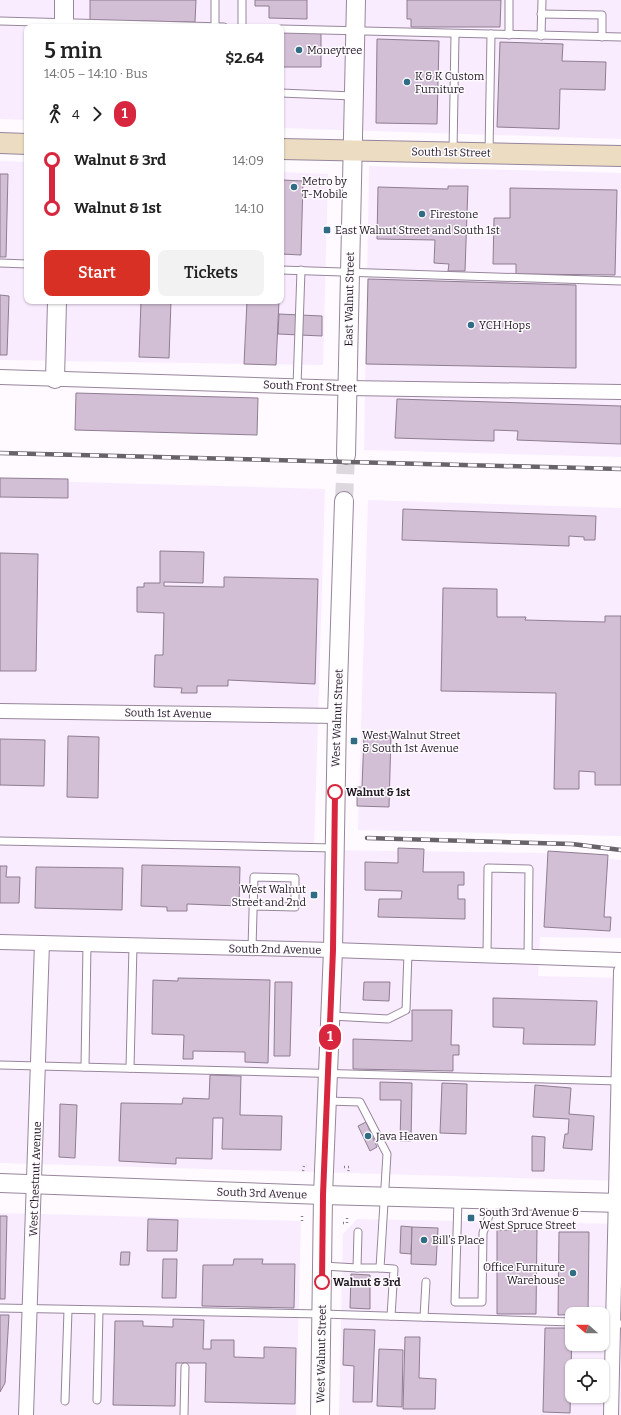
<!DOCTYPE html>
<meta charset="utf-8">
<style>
body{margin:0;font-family:Bitter,serif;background:#f2f2f2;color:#222;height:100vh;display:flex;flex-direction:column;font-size:15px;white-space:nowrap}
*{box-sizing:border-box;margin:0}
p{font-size:13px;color:#767676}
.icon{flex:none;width:22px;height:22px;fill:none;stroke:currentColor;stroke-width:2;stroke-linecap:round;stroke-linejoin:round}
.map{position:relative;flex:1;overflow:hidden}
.side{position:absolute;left:24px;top:24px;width:260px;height:280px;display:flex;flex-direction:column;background:#fff;border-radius:8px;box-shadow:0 1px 3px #0004}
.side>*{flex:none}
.badge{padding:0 8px;border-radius:13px;font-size:14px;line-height:26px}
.needle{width:26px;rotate:290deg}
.tools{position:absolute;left:565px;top:1307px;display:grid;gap:8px}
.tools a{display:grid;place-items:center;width:44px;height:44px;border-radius:8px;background:#fff;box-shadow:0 1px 3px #0004;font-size:20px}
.map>.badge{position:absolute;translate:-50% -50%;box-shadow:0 0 0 2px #fff}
.legs{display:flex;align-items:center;gap:6px;height:44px;padding:0 20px;font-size:13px}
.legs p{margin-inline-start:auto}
.head{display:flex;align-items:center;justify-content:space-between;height:68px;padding:0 20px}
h1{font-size:22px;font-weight:600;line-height:30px}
.action{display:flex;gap:8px;margin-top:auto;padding:8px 20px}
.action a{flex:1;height:46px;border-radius:8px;background:#d93025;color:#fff;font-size:16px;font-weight:600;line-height:46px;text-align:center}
.action a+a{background:#f2f2f2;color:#222}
ul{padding:0 20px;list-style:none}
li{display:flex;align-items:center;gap:14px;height:48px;font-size:15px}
li i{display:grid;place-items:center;width:6px;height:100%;margin:0 5px;background:currentColor}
li i::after{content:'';width:10px;height:10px;margin:-5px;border:3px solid;border-radius:50%;background:#fff}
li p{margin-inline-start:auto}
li:first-child i{background:linear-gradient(#0000 50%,currentColor 0)}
li:last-child i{background:linear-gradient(currentColor 50%,#0000 0)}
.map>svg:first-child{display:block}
.built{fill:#faecff;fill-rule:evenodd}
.building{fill:#d2bed5;stroke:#8f7d91}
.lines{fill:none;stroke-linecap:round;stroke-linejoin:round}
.tertiary-tunnel{stroke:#ddd8de;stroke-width:18;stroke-dasharray:18 9;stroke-linecap:butt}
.service-casing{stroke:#97869c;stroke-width:9}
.minor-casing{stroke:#97869c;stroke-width:16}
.tertiary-casing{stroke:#97869c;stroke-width:20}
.secondary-casing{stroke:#97869c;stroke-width:22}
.path{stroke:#878289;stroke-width:2.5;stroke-dasharray:1 3;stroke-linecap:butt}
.service{stroke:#fff;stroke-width:7}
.minor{stroke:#fff;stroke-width:14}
.tertiary{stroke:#fff;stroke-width:18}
.secondary{stroke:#ebdcc2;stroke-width:20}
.rail-casing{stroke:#686269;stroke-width:4.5}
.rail{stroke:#fefaff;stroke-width:3;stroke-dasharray:9;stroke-linecap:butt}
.line-1-casing{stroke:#fff;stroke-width:9}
.line-1{stroke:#d7263d;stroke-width:6}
.poi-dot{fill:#306d84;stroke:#fefaff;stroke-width:1.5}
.stop-1-dot{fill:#fff;stroke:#d7263d;stroke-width:2}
.labels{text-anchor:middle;stroke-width:3;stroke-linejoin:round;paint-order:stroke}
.poi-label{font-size:11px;fill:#201922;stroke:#fefaff;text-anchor:start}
.street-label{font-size:11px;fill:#201922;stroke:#fefaff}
.stop-label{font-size:11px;font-weight:bold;fill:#201922;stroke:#fefaff;text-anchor:start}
</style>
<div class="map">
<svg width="621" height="1415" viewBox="0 0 621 1415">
<rect width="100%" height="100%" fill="#fefaff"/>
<g class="built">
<path d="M0,0H621V139L281,128V27H27V120L0,119Z"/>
<path d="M0,161L27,162V301H281V172L328,174L323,365L0,360Z"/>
<path d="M369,166L621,173V457L364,450Z"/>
<path d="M0,480L325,489L314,850L542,853L621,860V938L540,937L538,976L621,978V1181L0,1163Z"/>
<path d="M368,500L621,508V836L358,830Z"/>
<path d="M0,1213L301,1221L296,1415H0Z"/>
<path d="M357,1219L621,1224V1415H339L343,1234ZM572,1314H602V1344H572ZM572,1366H602V1396H572Z"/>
</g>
<g class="building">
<path d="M90,0H196L195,22L90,20Z"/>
<path d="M255,0H307V19L269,18V6H255Z"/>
<path d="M407,0H501L500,27H411V19H407Z"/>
<path d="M281,32L321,33V67H281Z"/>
<path d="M377,39L439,41L437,124L376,123Z"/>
<path d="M500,42L563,44L562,61L606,62L605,90L560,89L559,129L497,127Z"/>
<path d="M0,174H8L6,257H0Z"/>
<path d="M282,180L303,181L301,255L281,254Z"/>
<path d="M448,186H468L465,271H448L449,264L434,263L435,240L377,239L378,187L448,189Z"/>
<path d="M510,188L617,190L615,275L516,274V264H493L494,218H510Z"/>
<path d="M368,279L576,285V368L366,364Z"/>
<path d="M0,295L9,296L7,355H0Z"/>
<path d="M141,301H171L169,358L139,357Z"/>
<path d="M247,301H279L276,365L244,364Z"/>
<path d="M279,314L322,316V336L278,334Z"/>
<path d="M76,393L258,398L257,435L75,430Z"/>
<path d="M397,399L621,406V444L517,440L518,431L494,430V441L395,438Z"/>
<path d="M0,478L68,479V498L0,497Z"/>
<path d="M403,509L596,516L595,540H584V537L569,536V546L402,540Z"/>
<path d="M160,551L204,552L203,583L164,582V586L224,587V577L318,579L315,684L228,680V686H197V693H181L182,688L154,687L155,655H163L164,613L137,612V587H144V583H160Z"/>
<path d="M0,553L38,554L36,671H0Z"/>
<path d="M443,588L497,589V617H526L525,620L605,622V616H621V785H595V772L579,771V789H554L556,693L441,691Z"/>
<path d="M68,736L99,737L98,798L67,797Z"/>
<path d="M364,736H391L389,807L357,806V787H362Z"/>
<path d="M0,739L45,740L44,786L0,785Z"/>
<path d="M398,848L424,849L423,872H464V885H458V899H465V919L378,917L379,899H401L402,891L365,890V862L398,863Z"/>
<path d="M548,851L608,855L604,917H611L610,931L544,927Z"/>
<path d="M142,865L240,867L239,906L187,904V911H167V907L141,906Z"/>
<path d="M0,866H7L6,877H20L19,903H0Z"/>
<path d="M36,867L123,868L122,910L35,908Z"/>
<path d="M178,978L270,980L268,1063L245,1062V1052L193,1051V1059H183L184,1035L152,1034L153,980L178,981Z"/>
<path d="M275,982H292L290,1056H274Z"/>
<path d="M364,982H390L389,1001L363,1000Z"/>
<path d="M493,998L597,1001L595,1045L523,1044L524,1028L493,1027Z"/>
<path d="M412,1010H452L451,1045H459V1055H453V1071L353,1069V1039L412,1041Z"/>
<path d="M210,1075L241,1076L240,1115L282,1116L281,1150L222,1149L223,1118H213L212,1159L176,1158V1164L119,1161L121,1103L182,1104L183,1098L209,1099Z"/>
<path d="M380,1082L412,1083L411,1141H400L401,1100H380Z"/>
<path d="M442,1083L467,1084L466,1134L440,1133Z"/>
<path d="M535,1085L571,1088L569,1114L594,1116L592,1150L563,1148L565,1134H568L569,1119L533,1117Z"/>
<path d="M60,1104L77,1105L75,1158L59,1157Z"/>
<path d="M366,1122L377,1147L370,1151L358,1126Z"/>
<path d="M532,1136L545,1137L544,1171H532Z"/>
<path d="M0,1216H7L5,1299H0Z"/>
<path d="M148,1219L178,1220L177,1251H147Z"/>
<path d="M401,1226L412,1227L411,1254L400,1253Z"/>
<path d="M412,1227L438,1228L436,1265L411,1264Z"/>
<path d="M497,1230H537L536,1314H497Z"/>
<path d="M559,1232H589L588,1314L558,1315Z"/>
<path d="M121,1252H130L129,1265H120Z"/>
<path d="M163,1259H177L176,1298H162Z"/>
<path d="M234,1259H263L262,1264H295L294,1308L202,1306L203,1265H233Z"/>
<path d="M351,1274L370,1275V1309L350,1308Z"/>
<path d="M0,1315H9L5,1383L0,1392Z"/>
<path d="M173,1319L204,1320L203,1349H211V1340H234V1357L264,1358V1347L296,1348L295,1404L205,1402L206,1363H176L175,1406L113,1405L115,1321H143V1326L173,1327Z"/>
<path d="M545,1328H572L570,1413L543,1412Z"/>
<path d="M344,1329L375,1330L372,1402H353L354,1366L343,1365Z"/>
<path d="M405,1337H420L419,1378L436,1379L435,1409H403Z"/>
<path d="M379,1349L403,1350L402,1407L377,1406Z"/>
</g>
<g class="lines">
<path class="tertiary-tunnel" d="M344,501L346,455"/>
<defs>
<g id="service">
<path d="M541,14L602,15V37"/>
<path d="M0,21L224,27"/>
<path d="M215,27V0"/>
<path d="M242,27V0"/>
<path d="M281,29L621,37"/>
<path d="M509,35V0"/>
<path d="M541,36L542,0"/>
<path d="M281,93L353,96"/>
<path d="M453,152L455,34"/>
<path d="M489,153L491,34"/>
<path d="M0,263L27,264"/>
<path d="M281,270L621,281"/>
<path d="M297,386L301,270"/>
<path d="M0,841L334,848"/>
<path d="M252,948L254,877L295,878V907L253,906"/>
<path d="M487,956L488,868L529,869L528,957"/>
<path d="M331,1016L388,1019L406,1010L408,953"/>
<path d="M0,1065L620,1081"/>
<path d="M85,1067L87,945"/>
<path d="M130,1068L133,946"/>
<path d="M327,1101L360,1102L387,1154L380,1268L394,1269L391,1316"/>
<path d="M458,1199L455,1302H482L483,1233L494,1201"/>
<path d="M358,1232L357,1268H380"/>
<path d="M323,1266L357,1268"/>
<path d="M0,1308L322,1314L572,1322"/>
<path d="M424,1317L426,1282"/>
<path d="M602,1323L621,1324"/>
<path d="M97,1400L99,1311"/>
<path d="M65,1401L68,1310"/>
<path d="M184,1415L185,1367"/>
</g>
<g id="minor">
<path d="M0,377L347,388L621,392"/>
<path d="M0,711L337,716"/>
<path d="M0,942L333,950L621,960"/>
<path d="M26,1415L42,943"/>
<path d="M611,1415L621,971"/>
</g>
<g id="tertiary">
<path d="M64,27V0"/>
<path d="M55,379L57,301"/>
<path d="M346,455L356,0"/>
<path d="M0,1183L323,1195L621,1203"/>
<path d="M320,1415L323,1195L333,950L337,716L344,501"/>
</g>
<g id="secondary">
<path d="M0,143L27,144"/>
<path d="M281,149L621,156"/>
</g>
</defs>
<use href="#service" class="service-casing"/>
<use href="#minor" class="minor-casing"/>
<use href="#tertiary" class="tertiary-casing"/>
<use href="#secondary" class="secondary-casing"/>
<g class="path">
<path d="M344,1167H349L348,1173"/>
<path d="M303,1171L304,1166H307"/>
<path d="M302,1216V1221H305"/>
<path d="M343,1223H347V1218"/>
</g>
<use href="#service" class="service"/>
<use href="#minor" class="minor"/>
<use href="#tertiary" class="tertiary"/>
<use href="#secondary" class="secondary"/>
<defs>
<g id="rail">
<path d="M0,453L621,469"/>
<path d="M367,838L572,844L621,850"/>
</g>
</defs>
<use href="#rail" class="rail-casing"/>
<use href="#rail" class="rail"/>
</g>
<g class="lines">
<defs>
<path id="line-1" d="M322,1282L323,1195L333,950L335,792"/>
</defs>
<use href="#line-1" class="line-1-casing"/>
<use href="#line-1" class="line-1"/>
</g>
<g class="poi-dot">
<circle cx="299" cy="50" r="4"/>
<circle cx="407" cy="82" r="4"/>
<circle cx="294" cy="187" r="4"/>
<circle cx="422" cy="214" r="4"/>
<rect x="323" y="226" width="8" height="8" rx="2"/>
<circle cx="471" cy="325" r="4"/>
<rect x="350" y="737" width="8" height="8" rx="2"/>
<rect x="310" y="891" width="8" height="8" rx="2"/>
<circle cx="368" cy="1136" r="4"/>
<rect x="467" y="1214" width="8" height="8" rx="2"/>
<circle cx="424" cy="1240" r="4"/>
<circle cx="573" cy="1273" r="4"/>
</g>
<g class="stop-1-dot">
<circle cx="335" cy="792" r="7"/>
<circle cx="322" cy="1282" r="7"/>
</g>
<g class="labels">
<g class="poi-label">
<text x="307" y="54">Moneytree</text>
<text x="415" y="80">K &amp; K Custom<tspan x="415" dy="13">Furniture</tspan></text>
<text x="302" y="185">Metro by<tspan x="302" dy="13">T-Mobile</tspan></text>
<text x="430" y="218">Firestone</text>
<text x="335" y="234">East Walnut Street and South 1st</text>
<text x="479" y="329">YCH Hops</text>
<text x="362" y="739">West Walnut Street<tspan x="362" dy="13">&amp; South 1st Avenue</tspan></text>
<text x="306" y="893" text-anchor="end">West Walnut<tspan x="306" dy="13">Street and 2nd</tspan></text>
<text x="376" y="1140">Java Heaven</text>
<text x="479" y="1216">South 3rd Avenue &amp;<tspan x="479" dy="13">West Spruce Street</tspan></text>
<text x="432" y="1244">Bill's Place</text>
<text x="565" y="1271" text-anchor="end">Office Furniture<tspan x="565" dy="13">Warehouse</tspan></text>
</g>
<g class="street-label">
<text transform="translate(451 152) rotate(1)" y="4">South 1st Street</text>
<text transform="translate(349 299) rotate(-89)" y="4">East Walnut Street</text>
<text transform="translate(310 386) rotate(2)" y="4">South Front Street</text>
<text transform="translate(168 713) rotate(1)" y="4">South 1st Avenue</text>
<text transform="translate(337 718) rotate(-88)" y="4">West Walnut Street</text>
<text transform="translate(275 949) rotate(1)" y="4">South 2nd Avenue</text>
<text transform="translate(35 1179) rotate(-88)" y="4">West Chestnut Avenue</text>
<text transform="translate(262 1193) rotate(2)" y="4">South 3rd Avenue</text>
<text transform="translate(321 1354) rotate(-89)" y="4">West Walnut Street</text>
</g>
<g class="stop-label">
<text x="346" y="796">Walnut &amp; 1st</text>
<text x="333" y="1286">Walnut &amp; 3rd</text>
</g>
</g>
</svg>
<div class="tools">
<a><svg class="needle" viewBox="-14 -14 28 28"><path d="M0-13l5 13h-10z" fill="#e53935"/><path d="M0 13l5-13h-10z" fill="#767676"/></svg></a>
<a><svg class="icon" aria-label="locate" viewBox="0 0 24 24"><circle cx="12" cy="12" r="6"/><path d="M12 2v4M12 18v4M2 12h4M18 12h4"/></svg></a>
</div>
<b class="badge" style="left:330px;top:1037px;background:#d7263d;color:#fff">1</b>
<section class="side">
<div class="head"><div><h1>5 min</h1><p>14:05 – 14:10 · Bus</p></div><b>$2.64</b></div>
<div class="legs"><svg class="icon" aria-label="walk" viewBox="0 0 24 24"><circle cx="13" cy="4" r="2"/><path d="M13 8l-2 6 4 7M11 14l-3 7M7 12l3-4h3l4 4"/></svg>4<svg class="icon" aria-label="forward" viewBox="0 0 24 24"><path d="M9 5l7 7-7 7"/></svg><b class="badge" style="background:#d7263d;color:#fff">1</b></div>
<ul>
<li><i style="color:#d7263d"></i><b>Walnut &amp; 3rd</b><p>14:09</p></li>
<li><i style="color:#d7263d"></i><b>Walnut &amp; 1st</b><p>14:10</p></li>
</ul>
<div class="action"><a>Start</a><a>Tickets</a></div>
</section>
</div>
